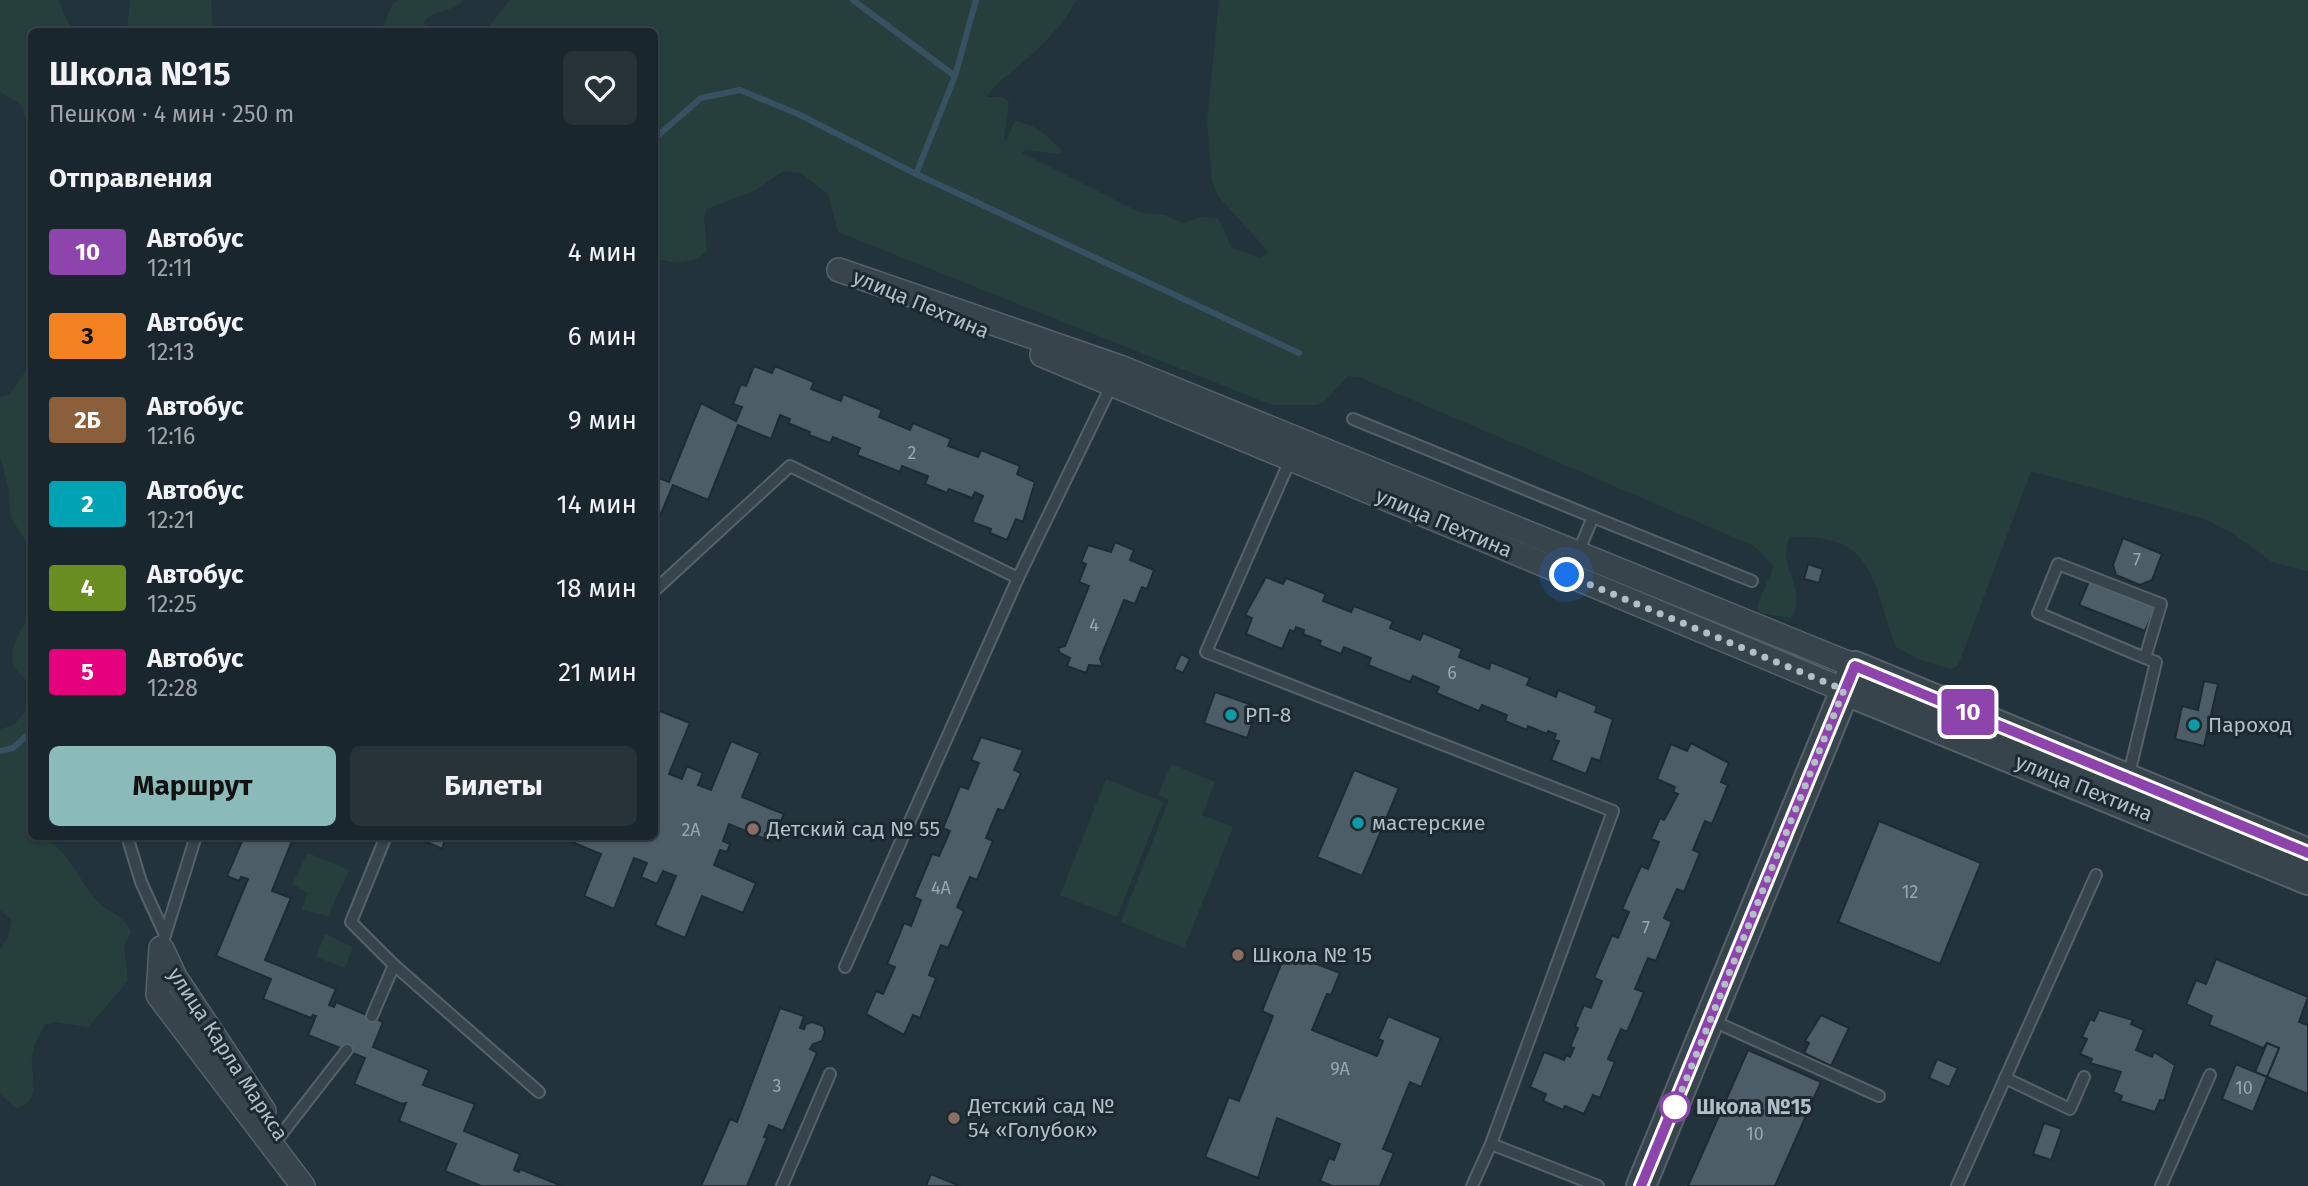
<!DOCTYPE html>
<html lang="ru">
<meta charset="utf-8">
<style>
body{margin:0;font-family:"Fira Sans",sans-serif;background:#273239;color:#f1f3f6;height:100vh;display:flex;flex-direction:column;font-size:26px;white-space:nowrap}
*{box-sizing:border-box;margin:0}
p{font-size:23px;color:#9fa5aa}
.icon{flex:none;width:38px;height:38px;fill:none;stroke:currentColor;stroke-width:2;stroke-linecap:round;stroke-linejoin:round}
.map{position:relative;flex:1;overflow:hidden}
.sheet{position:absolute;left:28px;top:28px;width:630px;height:812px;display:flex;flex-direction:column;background:#1a262d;border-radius:10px;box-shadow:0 2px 5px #0004,0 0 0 2px #384349}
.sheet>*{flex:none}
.badge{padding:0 14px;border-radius:5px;font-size:24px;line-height:46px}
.you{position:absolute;width:35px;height:35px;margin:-18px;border:5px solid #fff;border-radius:50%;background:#1a73e8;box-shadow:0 0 0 10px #1a73e833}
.map>.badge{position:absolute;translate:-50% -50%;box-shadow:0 0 0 4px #fff}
h2{padding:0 21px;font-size:26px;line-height:63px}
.round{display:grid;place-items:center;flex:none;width:74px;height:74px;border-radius:10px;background:#273239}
.summary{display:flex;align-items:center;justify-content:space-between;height:119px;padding:0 21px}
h1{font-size:33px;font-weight:700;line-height:52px}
.cta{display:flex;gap:14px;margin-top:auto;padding:14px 21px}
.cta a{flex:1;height:80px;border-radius:10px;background:#8bbbb9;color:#111;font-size:28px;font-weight:700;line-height:80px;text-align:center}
.cta a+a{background:#273239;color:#f1f3f6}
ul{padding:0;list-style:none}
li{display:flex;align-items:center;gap:21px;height:84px;padding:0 21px}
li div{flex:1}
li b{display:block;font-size:26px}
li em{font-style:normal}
li .badge{min-width:77px;font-weight:700;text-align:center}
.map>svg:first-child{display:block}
.green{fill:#263f3c}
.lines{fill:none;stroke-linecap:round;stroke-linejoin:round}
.stream{stroke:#365262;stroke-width:6}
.building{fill:#4c5d67;stroke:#1e2b33;stroke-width:2}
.service-casing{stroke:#55626a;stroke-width:14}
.minor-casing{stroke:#55626a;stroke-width:26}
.tertiary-casing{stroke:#55626a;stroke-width:32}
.service{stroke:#37444c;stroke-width:10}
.minor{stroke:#37444c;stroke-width:23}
.tertiary{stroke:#37444c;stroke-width:28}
.line-casing{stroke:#fff;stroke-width:16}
.line{stroke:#8e44ad;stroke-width:10}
.walk{stroke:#b2bfc7;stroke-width:7;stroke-dasharray:0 12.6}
.culture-dot{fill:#0f9aa8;stroke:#1c2931;stroke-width:2.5}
.education-dot{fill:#8d6e63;stroke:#1c2931;stroke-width:2.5}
.stop-dot{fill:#fff;stroke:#8e44ad;stroke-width:3.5}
.labels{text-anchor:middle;stroke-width:6;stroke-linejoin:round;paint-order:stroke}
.number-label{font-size:18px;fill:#98a6af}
.street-label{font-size:21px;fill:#b2bfc7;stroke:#1c2931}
.poi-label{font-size:21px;fill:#b2bfc7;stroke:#1c2931;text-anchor:start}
.stop-label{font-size:21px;font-weight:bold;fill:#b2bfc7;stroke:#1c2931;text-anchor:start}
</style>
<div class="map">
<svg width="2308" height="1186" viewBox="0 0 2308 1186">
<rect width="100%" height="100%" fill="#23333c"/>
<g class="green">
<path d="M0,0H58L72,31L32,32L31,130L21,105L0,92Z"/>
<path d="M130,0H211L213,31H127Z"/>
<path d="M398,0H464C453,13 435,8 424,22L427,31H368L383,27L392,5Z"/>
<path d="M510,0H1076C1062,28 1037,50 1014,70C1002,80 994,84 987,97H1002L1009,102L1004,138L1006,141L1015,121C1037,124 1047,137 1062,150L1059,154L1024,150L1022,153L1141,213L1164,215L1183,223L1202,217L1218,218L1232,248L1260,258L1268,253L1263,246L1218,196L1212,181L1207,122L1219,0H2308V571L2272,562L2232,533L2205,519L2031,471L1958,666L1951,669L1918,659L1896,647C1872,583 1877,533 1790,537C1775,564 1809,591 1791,618L1761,613L1757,607L1774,566L1754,546L1359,377L1348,376L1324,402L1316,405H1272L838,232L828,194L801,173L783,171L756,190L707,209L704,218L707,251C691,265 674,264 655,258L654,32L485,31Z"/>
<path d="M31,363V549L11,518L8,486L0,456V397L10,394Z"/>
<path d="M31,612V686C27,680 21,676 16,669C4,651 24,628 31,612Z"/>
<path d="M31,695L32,836C64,836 79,884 99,903C110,913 125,917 131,931L124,946L128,981L88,1027L53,1022L45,1025C39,1035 34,1044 32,1055C30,1078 43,1097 17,1109L0,1094V950L8,937L11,920L0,910V729C17,727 28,711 31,695Z"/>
<path d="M1171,764L1215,782L1202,815L1233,827L1184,948L1121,922L1169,800L1158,795Z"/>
<path d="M1106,779L1163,802L1117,917L1060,895Z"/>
<path d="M308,853L349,870L328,916L302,910L308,893L292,884Z"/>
<path d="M325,934L353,947L345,968L316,957Z"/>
</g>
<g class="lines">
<g class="stream">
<path d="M853,0L955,76L916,174"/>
<path d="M955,76L976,0"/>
<path d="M654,139L701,98L740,90L798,114L916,174L1299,353"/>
<path d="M0,751L13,748L32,731"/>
</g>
</g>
<g class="building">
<path d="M754,366L772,373L775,366L814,382L811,389L841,401L843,394L882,410L879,417L910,430L913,423L951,439L948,446L978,457L981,450L1020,466L1017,474L1035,482L1023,522L1016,519L1007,540L990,533L991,529L972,522L983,496L975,492L972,498L949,489L947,493L925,484L928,476L902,466L900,472L857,455L860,448L833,437L830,443L809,435L810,432L788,423L790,419L780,415L771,439L738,425L708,500L673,485L654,530V476L669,482L701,403L736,421L742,407L733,404L741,384L746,386Z"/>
<path d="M2123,538L2162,554L2152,580L2140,585L2116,575L2113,565Z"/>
<path d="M1115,542L1134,550L1130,560L1154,570L1147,589L1142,587L1135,604L1124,600L1100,659L1103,666L1089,665L1086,673L1067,666L1070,658L1060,653L1058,648L1065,646L1089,586L1079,582L1086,564L1081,562L1088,545L1111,552Z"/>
<path d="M1808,564L1823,569L1819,583L1804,579Z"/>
<path d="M1266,577L1283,584L1286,578L1326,594L1323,601L1351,612L1354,606L1393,621L1390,628L1420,640L1423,633L1462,649L1459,657L1489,669L1491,662L1530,678L1527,685L1556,697L1558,690L1597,706L1595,712L1613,719L1600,761L1592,758L1586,774L1551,760L1559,741L1554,740L1556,734L1548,731L1547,734L1528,726L1527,730L1505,721L1507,715L1482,705L1479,711L1436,693L1439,687L1413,676L1410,682L1368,665L1371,658L1344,647L1341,654L1319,645L1321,641L1303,634L1304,630L1296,627L1294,632L1290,630L1282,649L1246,634L1252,618L1245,615Z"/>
<path d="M2090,579L2156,606L2145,631L2079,605Z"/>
<path d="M1181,654L1190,659L1183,673L1174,669Z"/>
<path d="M2204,681L2218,684L2204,746L2175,739L2182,706L2198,710Z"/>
<path d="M1215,692L1258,707L1247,738L1204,723Z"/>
<path d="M660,711L690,723L669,774L682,779L687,766L703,773L698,785L711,790L731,741L760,753L742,797L784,814L772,842L729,824L723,841L730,844L727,852L720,850L714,865L756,883L743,913L702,896L685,938L655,925L676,876L663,871L657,884L641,877L647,863L634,858L614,909L584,896L601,854L560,837L654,836V725Z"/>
<path d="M981,737L1023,750L1014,770L1021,773L1004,811L998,809L986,838L993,841L977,880L970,877L957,907L964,911L948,948L941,945L929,975L936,978L920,1018L913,1015L904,1035L866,1014L876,991L883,994L895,967L887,964L904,923L911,926L921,900L914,897L932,854L939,856L950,831L943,828L960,786L968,789L979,763L971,760Z"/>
<path d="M1691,743L1729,763L1721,782L1728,785L1712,824L1705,821L1693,850L1700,853L1684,892L1677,889L1664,918L1672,922L1656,961L1648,958L1635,989L1644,992L1627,1032L1621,1029L1608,1059L1615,1062L1600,1098L1593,1095L1584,1114L1565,1106L1563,1110L1543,1101L1546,1094L1530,1087L1544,1052L1564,1060L1566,1055L1570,1057L1574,1048L1570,1047L1578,1028L1575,1026L1584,1005L1591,1008L1602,981L1594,978L1612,935L1618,938L1629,912L1622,909L1641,866L1648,869L1659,842L1651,839L1660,818L1664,820L1678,794L1673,792L1675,787L1657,779L1671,744L1687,751Z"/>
<path d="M1354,770L1399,788L1362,876L1317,857Z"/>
<path d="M1879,821L1981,863L1940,964L1838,922Z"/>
<path d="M244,836H294L272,891L291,898L265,960L336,989L329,1005L334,1007L336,1002L383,1022L373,1047L429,1070L423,1085L475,1104L464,1131L520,1154L514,1170L519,1172L520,1169L562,1186H481L445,1171L456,1144L399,1121L406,1103L402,1104L354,1084L365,1058L308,1035L316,1016L313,1015L311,1018L263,999L271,979L216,956L248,879L241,877L239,881L227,876Z"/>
<path d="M414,836H446L442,849Z"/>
<path d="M1286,952L1340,973L1331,995L1327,994L1312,1030L1377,1056L1383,1041L1378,1039L1388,1016L1441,1038L1421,1087L1410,1082L1383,1149L1394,1153L1380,1186H1332L1320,1181L1329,1158L1334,1160L1340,1144L1277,1118L1258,1178L1205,1157L1229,1097L1239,1101L1273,1016L1262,1011Z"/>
<path d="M2216,959L2308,997L2299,1022L2308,1025V1094L2267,1077L2279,1048L2267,1043L2262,1050L2263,1048L2209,1025L2212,1016L2186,1004L2196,980L2206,984Z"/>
<path d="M780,1008L804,1016L800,1028L804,1029L806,1024L812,1022L823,1026L825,1032L822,1041L813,1044L810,1049L817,1053L783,1131L769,1125L764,1137L767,1138L747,1186H701L730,1119L737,1122Z"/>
<path d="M2099,1010L2133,1020L2131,1024L2144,1030L2136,1050L2152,1057L2154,1052L2175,1065L2164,1101L2160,1100L2155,1112L2120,1101L2122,1096L2113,1092L2121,1072L2090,1063L2092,1059L2080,1054L2087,1039L2082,1037L2090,1019L2094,1021Z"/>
<path d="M1821,1015L1849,1028L1831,1066L1804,1053L1809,1043L1805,1041Z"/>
<path d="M2267,1043L2279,1048L2267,1077L2255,1072Z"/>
<path d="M1748,1050L1821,1082L1775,1186H1688Z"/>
<path d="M1937,1059L1958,1068L1949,1087L1929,1078Z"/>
<path d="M2236,1064L2267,1077L2253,1112L2222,1099Z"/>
<path d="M2044,1123L2062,1129L2051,1160L2033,1154Z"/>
<path d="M931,1174L960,1186H926Z"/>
</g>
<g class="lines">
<defs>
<g id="service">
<path d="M1353,419L1593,517L1577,555"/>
<path d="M1291,458L1206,652L1613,811L1491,1144L1472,1186"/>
<path d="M1593,517L1752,581"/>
<path d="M654,591L790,466L1018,578"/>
<path d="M2128,778L2156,662L2145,658L2038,613L2058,564L2161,604L2145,658"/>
<path d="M127,836L141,882L165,935"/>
<path d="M161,948L196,836"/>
<path d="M394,965L539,1092"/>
<path d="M845,967L1018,578L1113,382"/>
<path d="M372,1016L394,965L351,922L386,836"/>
<path d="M1711,1020L1879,1096"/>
<path d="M2005,1078L2070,1109L2084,1077"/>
<path d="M280,1136L347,1050"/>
<path d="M1491,1144L1598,1186"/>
<path d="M782,1186L830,1074"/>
<path d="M1957,1186L2096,875"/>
<path d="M2161,1186L2210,1075"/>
</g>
<g id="minor">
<path d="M839,270L1120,367L1855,666"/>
<path d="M1042,355L1844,690"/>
<path d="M161,948L158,995L303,1186"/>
<path d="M163,951L175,977L264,1111"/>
</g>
<g id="tertiary">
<path d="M1844,690L2308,880"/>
<path d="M1641,1186L1855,666L2308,853"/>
</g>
</defs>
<use href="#service" class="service-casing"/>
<use href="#minor" class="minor-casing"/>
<use href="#tertiary" class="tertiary-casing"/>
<use href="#service" class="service"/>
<use href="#minor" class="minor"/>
<use href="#tertiary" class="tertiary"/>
</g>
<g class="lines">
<defs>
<path id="line" d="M1641,1186L1855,666L2308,853"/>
</defs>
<use href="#line" class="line-casing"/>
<use href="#line" class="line"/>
<path class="walk" d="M1567,575L1844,690L1675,1107"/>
</g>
<g class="culture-dot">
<circle cx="1231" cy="715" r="7"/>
<circle cx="2194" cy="725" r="7"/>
<circle cx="1358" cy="823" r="7"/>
</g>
<g class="education-dot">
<circle cx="753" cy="829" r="7"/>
<circle cx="1238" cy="955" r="7"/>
<circle cx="954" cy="1118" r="7"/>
</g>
<circle class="stop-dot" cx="1675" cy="1107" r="14"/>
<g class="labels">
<g class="number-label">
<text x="912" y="459">2</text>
<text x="2137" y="566">7</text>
<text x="1094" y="631">4</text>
<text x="1452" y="679">6</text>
<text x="691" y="836">2А</text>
<text x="941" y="894">4А</text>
<text x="1910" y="898">12</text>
<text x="1646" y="934">7</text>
<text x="1340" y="1075">9А</text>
<text x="777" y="1092">3</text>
<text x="2244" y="1094">10</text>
<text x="1755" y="1140">10</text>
</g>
<g class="street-label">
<text transform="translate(921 304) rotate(23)" y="7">улица Пехтина</text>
<text transform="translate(1444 523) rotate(23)" y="7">улица Пехтина</text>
<text transform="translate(2084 788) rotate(22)" y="7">улица Пехтина</text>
<text transform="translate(228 1054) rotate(57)" y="7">улица Карла Маркса</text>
</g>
<g class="poi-label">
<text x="1245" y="722">РП-8</text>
<text x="2208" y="732">Пароход</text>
<text x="1372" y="830">мастерские</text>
<text x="767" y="836">Детский сад № 55</text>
<text x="1252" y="962">Школа № 15</text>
<text x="968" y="1113">Детский сад №<tspan x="968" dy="24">54 «Голубок»</tspan></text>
</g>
<g class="stop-label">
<text x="1696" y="1114">Школа №15</text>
</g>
</g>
</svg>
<div class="you" style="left:1567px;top:575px"></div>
<b class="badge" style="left:1968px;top:712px;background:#8e44ad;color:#fff">10</b>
<section class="sheet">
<div class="summary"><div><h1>Школа №15</h1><p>Пешком · 4 мин · 250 m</p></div><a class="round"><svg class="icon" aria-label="heart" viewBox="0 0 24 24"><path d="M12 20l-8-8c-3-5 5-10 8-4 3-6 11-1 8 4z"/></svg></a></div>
<h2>Отправления</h2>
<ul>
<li><span class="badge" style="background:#8e44ad;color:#fff">10</span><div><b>Автобус</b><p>12:11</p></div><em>4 мин</em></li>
<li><span class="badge" style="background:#f58220;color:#111">3</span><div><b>Автобус</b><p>12:13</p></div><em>6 мин</em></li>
<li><span class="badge" style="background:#8b5e3c;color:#fff">2Б</span><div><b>Автобус</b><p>12:16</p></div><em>9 мин</em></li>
<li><span class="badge" style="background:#00a3b4;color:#fff">2</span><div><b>Автобус</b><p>12:21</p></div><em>14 мин</em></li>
<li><span class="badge" style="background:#6b8e23;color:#fff">4</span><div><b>Автобус</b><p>12:25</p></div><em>18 мин</em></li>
<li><span class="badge" style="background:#e6007e;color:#fff">5</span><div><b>Автобус</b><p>12:28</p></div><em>21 мин</em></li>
</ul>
<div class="cta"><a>Маршрут</a><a>Билеты</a></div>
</section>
</div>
